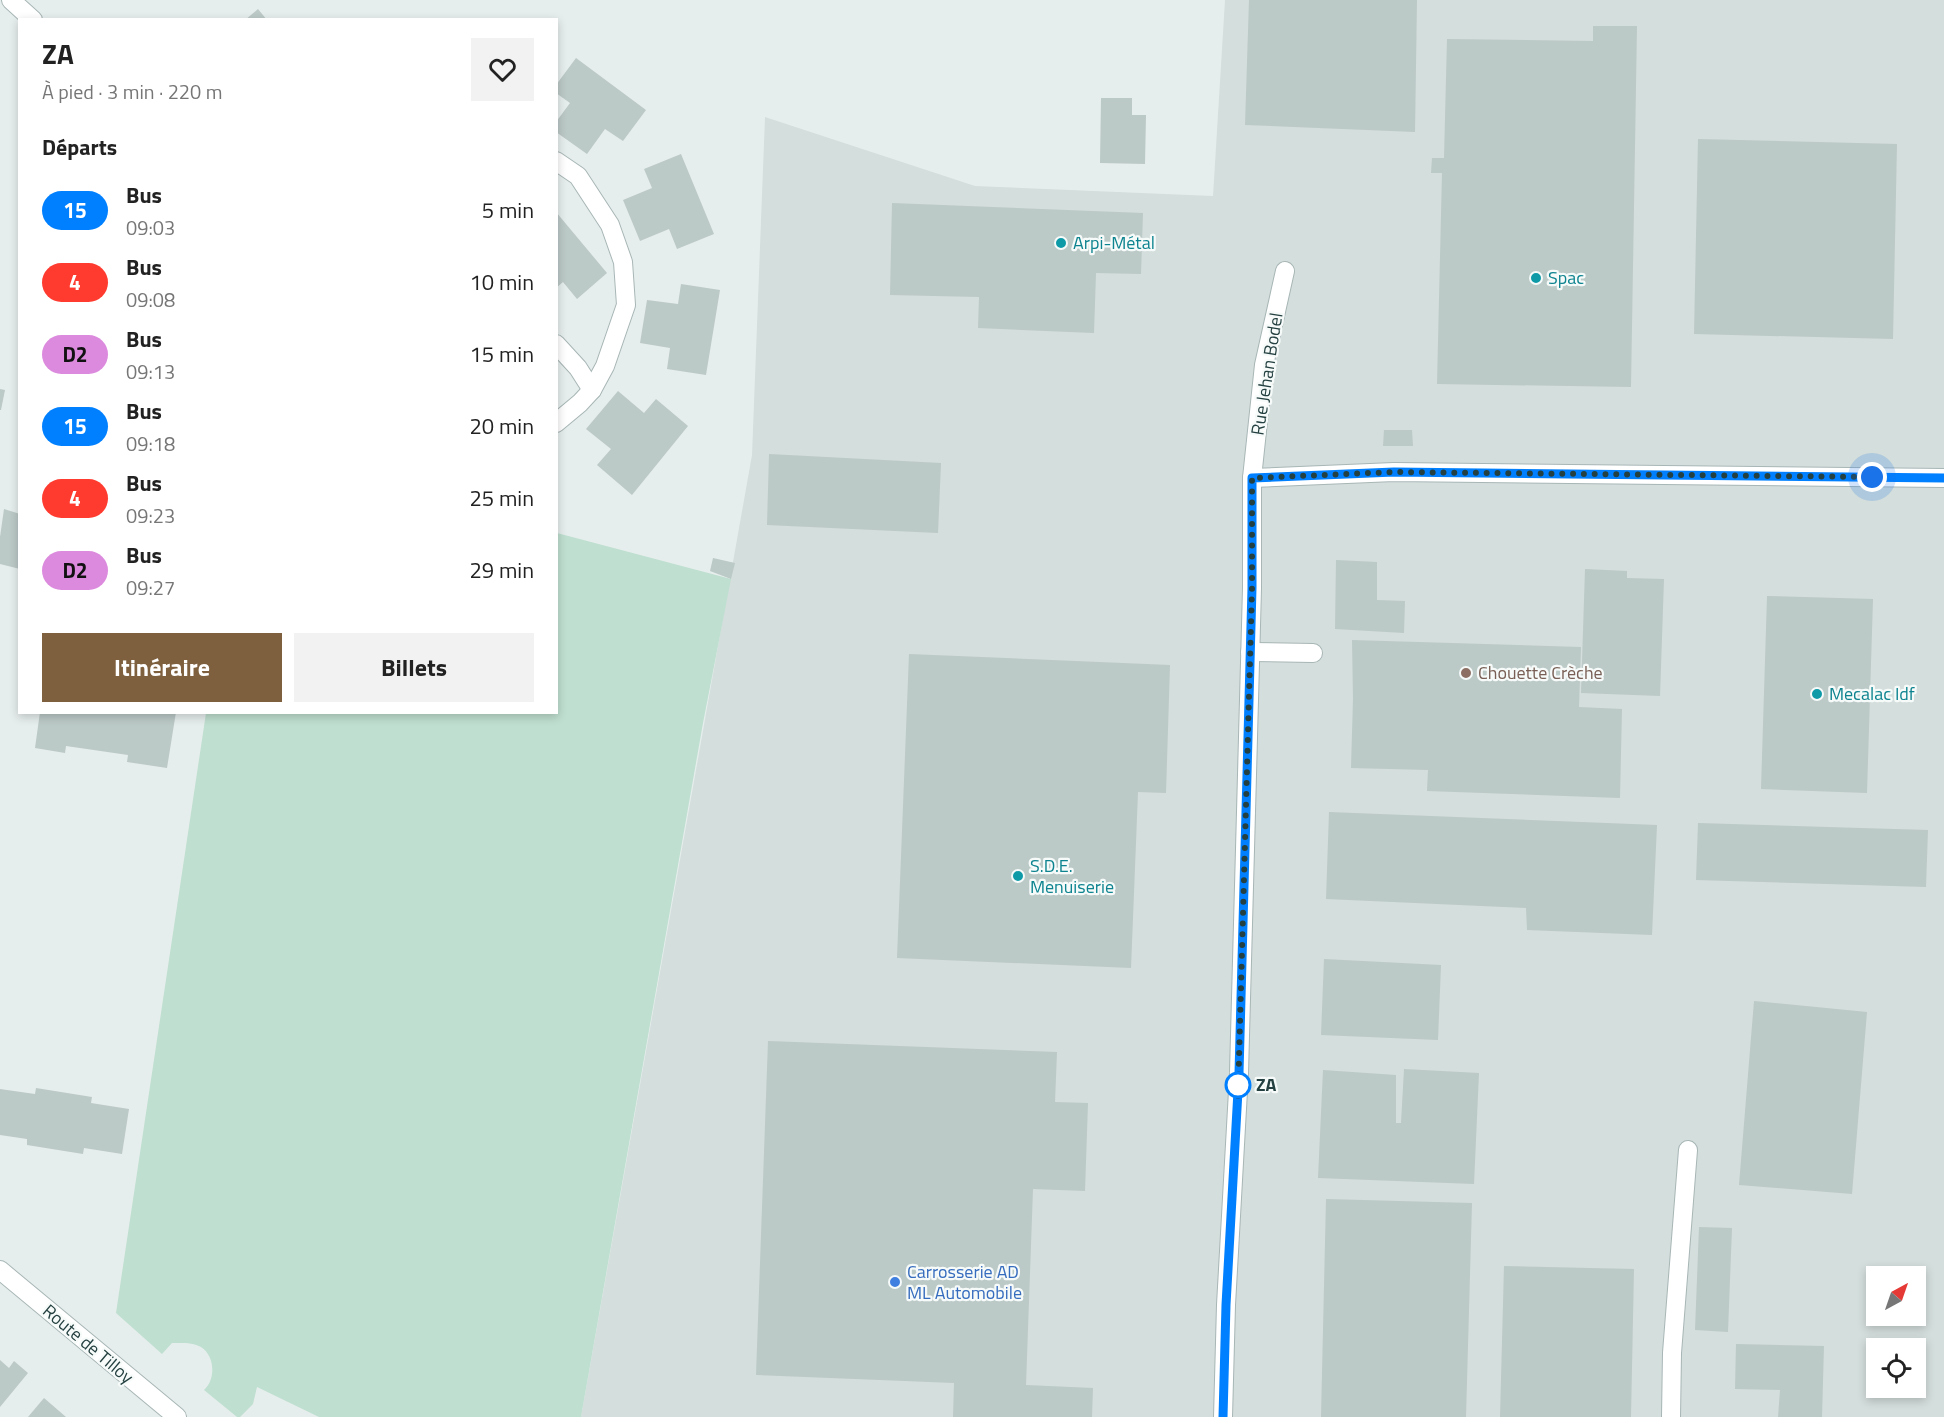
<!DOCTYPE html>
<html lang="fr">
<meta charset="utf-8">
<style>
body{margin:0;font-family:"Titillium Web",sans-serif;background:#f2f2f2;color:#222;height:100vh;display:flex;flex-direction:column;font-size:22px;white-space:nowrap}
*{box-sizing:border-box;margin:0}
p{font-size:20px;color:#767676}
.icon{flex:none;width:33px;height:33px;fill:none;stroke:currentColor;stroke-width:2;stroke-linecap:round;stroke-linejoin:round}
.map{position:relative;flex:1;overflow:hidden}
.details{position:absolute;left:18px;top:18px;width:540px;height:696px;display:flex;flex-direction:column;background:#fff;border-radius:0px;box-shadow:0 3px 9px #0003}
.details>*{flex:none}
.badge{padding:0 12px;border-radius:20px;font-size:21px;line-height:39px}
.needle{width:39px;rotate:40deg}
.buttons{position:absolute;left:1866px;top:1266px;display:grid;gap:12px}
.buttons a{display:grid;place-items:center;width:60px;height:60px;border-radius:0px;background:#fff;box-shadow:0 3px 9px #0003;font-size:30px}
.you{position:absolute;width:30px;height:30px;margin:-15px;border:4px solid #fff;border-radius:50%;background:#1a73e8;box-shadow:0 0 0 9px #1a73e833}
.map>.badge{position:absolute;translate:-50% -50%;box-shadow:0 0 0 3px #fff}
h2{padding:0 24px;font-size:22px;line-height:54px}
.round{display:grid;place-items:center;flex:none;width:63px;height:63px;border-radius:0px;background:#f2f2f2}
.head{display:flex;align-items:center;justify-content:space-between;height:102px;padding:0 24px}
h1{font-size:28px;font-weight:700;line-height:45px}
.button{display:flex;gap:12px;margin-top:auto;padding:12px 24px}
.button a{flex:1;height:69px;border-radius:0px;background:#7e603f;color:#fff;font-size:24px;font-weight:700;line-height:69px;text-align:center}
.button a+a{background:#f2f2f2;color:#222}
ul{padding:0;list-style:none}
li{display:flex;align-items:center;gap:18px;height:72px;padding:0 24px}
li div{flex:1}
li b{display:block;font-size:22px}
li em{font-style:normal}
li .badge{min-width:66px;font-weight:700;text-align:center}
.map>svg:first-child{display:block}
.built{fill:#d4dedc;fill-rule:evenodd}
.green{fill:#bfdfd0}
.building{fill:#bbc9c7}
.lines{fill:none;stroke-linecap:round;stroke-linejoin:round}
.lane-casing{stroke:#a8b6b6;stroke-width:20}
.street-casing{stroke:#a8b6b6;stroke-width:20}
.lane{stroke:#fff;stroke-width:18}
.street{stroke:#fff;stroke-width:18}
.line-casing{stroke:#fff;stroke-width:14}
.line{stroke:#0080ff;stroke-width:9}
.walk{stroke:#254040;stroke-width:6;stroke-dasharray:0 10.8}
.culture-dot{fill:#0f9aa8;stroke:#f6fbfa;stroke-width:2}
.education-dot{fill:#8d6e63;stroke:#f6fbfa;stroke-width:2}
.stop-dot{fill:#fff;stroke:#0080ff;stroke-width:3}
.shop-dot{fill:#3f7fe0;stroke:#f6fbfa;stroke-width:2}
.labels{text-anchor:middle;stroke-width:4.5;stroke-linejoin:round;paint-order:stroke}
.culture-label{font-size:18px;fill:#0d838f;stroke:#f6fbfa;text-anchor:start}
.street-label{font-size:18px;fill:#254040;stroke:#f6fbfa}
.education-label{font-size:18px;fill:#785e54;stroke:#f6fbfa;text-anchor:start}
.stop-label{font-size:18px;font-weight:bold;fill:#254040;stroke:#f6fbfa;text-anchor:start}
.shop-label{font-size:18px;fill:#366cbe;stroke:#f6fbfa;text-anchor:start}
</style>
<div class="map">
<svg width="1944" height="1417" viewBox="0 0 1944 1417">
<rect width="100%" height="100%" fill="#e6eeed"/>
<path class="built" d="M1225,0H1944V1417H581L752,455L765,117L975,186L1213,196ZM1876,1276H1916V1316H1876ZM1876,1348H1916V1388H1876Z"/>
<path class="green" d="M557,533L731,579L703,723L581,1417H319L257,1387L253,1404L240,1417H237L204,1390C216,1379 215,1356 201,1347C193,1342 180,1343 172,1343L162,1354L116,1313L206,713L556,712Z"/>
<g class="building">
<path d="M1249,0H1417L1415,132L1245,125Z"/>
<path d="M258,9L267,20H245Z"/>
<path d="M1593,26H1637L1631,387L1437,384L1442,173H1431L1432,158H1444L1447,39L1593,41Z"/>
<path d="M576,58L646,110L623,141L605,129L587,154L556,132V122L570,103L556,93V85Z"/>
<path d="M1101,98H1132V115H1146L1145,164L1100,163Z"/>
<path d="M1698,139L1897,144L1893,339L1694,334Z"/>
<path d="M681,154L714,234L677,249L669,229L640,241L623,200L652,188L644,169Z"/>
<path d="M892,203L1143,213L1141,274L1096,273L1094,333L978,328L979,297L890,295Z"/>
<path d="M556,212L607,273L577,299L563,282L556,288Z"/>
<path d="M681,284L720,290L706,375L667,369L670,348L640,343L647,300L678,304Z"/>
<path d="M0,389L5,390L1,410H0Z"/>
<path d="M618,391L644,413L656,399L688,426L632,495L597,465L611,449L586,429Z"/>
<path d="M1384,430H1412L1413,446H1383Z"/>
<path d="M769,454L941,463L938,533L767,525Z"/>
<path d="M4,509L20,514V569L0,564V537Z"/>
<path d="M713,558L735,563L731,579L710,571Z"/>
<path d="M1336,560L1377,562V600L1405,601L1404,633L1335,629Z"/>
<path d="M1585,569L1627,571V578L1664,579L1660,696L1581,693Z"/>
<path d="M1767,596L1873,599L1867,793L1761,789Z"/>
<path d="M1352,640L1581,647L1579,707L1622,709L1620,798L1427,791L1428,770L1351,768L1353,699Z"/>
<path d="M909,654L1170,665L1166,793L1138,792L1131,968L897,958Z"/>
<path d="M40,712H176L167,768L127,762L128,755L66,746L65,753L35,748Z"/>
<path d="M1329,812L1657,825L1652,935L1527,930L1526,908L1326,899Z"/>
<path d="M1698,823L1928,830L1926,887L1696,880Z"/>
<path d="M1324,959L1441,965L1438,1040L1321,1035Z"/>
<path d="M1754,1001L1867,1012L1852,1194L1739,1185Z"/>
<path d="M768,1041L1057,1052L1055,1102L1088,1103L1085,1191L1033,1189L1026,1385L1093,1388L1092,1417H953L954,1383L756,1375Z"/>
<path d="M1404,1069L1479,1073L1474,1184L1318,1178L1323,1070L1396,1075V1123H1401Z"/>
<path d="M36,1088L92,1097L91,1103L129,1109L122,1154L84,1148L83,1154L27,1145V1139L0,1135V1089L35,1094Z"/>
<path d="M1326,1199L1472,1203L1466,1417H1321Z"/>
<path d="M1699,1227L1732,1228L1728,1332L1695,1330Z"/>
<path d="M1504,1266L1634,1269L1631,1417H1500Z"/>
<path d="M1736,1344L1824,1346L1822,1417H1778L1780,1390L1735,1389Z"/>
<path d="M0,1360L9,1368L14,1361L28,1373L0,1407Z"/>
<path d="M44,1398L66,1417H28Z"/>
</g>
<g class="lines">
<defs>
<g id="lane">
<path d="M556,344L578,368L592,390"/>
<path d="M1250,652L1313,653"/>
<path d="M1671,1417L1672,1353L1688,1150"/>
</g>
<g id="street">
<path d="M11,0L33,20"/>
<path d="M556,161L578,176L610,225L623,262L626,305L605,366L592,390L580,403L556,423"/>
<path d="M1252,478L1394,472L1944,478"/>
<path d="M0,1270L177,1417"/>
<path d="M1223,1417L1226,1305L1239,1073L1252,588V478L1264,365L1285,271"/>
</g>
</defs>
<use href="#lane" class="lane-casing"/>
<use href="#street" class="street-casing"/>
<use href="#lane" class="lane"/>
<use href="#street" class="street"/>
</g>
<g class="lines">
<defs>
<path id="line" d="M1223,1417L1226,1305L1239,1073L1252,588V478L1394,472L1944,478"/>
</defs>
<use href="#line" class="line-casing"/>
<use href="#line" class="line"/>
<path class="walk" d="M1238,1085V1096L1252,588V478L1394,472L1872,477"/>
</g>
<g class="culture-dot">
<circle cx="1061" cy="243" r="6"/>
<circle cx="1536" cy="278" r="6"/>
<circle cx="1817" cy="694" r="6"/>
<circle cx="1018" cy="876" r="6"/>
</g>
<circle class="education-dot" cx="1466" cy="673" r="6"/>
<circle class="stop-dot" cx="1238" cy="1085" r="12"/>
<circle class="shop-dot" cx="895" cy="1282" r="6"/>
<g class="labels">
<g class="culture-label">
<text x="1073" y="249">Arpi-Métal</text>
<text x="1548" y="284">Spac</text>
<text x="1829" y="700">Mecalac Idf</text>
<text x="1030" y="872">S.D.E.<tspan x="1030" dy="21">Menuiserie</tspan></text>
</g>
<g class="street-label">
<text transform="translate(1267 374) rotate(-81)" y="6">Rue Jehan Bodel</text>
<text transform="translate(88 1344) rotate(40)" y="6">Route de Tilloy</text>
</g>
<g class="education-label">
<text x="1478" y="679">Chouette Crèche</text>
</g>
<g class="stop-label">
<text x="1256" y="1091">ZA</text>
</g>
<g class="shop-label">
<text x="907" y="1278">Carrosserie AD<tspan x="907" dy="21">ML Automobile</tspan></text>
</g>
</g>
</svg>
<div class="buttons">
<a><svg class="needle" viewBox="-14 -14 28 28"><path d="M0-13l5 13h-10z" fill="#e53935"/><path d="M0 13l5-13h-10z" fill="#767676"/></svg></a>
<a><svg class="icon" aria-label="locate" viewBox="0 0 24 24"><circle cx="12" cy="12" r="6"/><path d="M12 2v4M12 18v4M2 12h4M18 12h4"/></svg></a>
</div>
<div class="you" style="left:1872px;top:477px"></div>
<section class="details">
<div class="head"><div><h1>ZA</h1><p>À pied · 3 min · 220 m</p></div><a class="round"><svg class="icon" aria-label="heart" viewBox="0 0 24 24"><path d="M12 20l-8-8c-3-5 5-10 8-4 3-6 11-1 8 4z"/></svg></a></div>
<h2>Départs</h2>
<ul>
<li><span class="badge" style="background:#0080ff;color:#fff">15</span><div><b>Bus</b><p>09:03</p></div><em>5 min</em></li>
<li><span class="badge" style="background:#ff3a2e;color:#fff">4</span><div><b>Bus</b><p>09:08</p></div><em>10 min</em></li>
<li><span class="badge" style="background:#dc8add;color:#111">D2</span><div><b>Bus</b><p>09:13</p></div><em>15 min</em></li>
<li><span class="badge" style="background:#0080ff;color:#fff">15</span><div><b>Bus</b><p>09:18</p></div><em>20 min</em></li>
<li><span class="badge" style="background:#ff3a2e;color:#fff">4</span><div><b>Bus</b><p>09:23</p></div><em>25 min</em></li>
<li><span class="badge" style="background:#dc8add;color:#111">D2</span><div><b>Bus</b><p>09:27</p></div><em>29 min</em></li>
</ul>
<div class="button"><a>Itinéraire</a><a>Billets</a></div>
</section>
</div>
